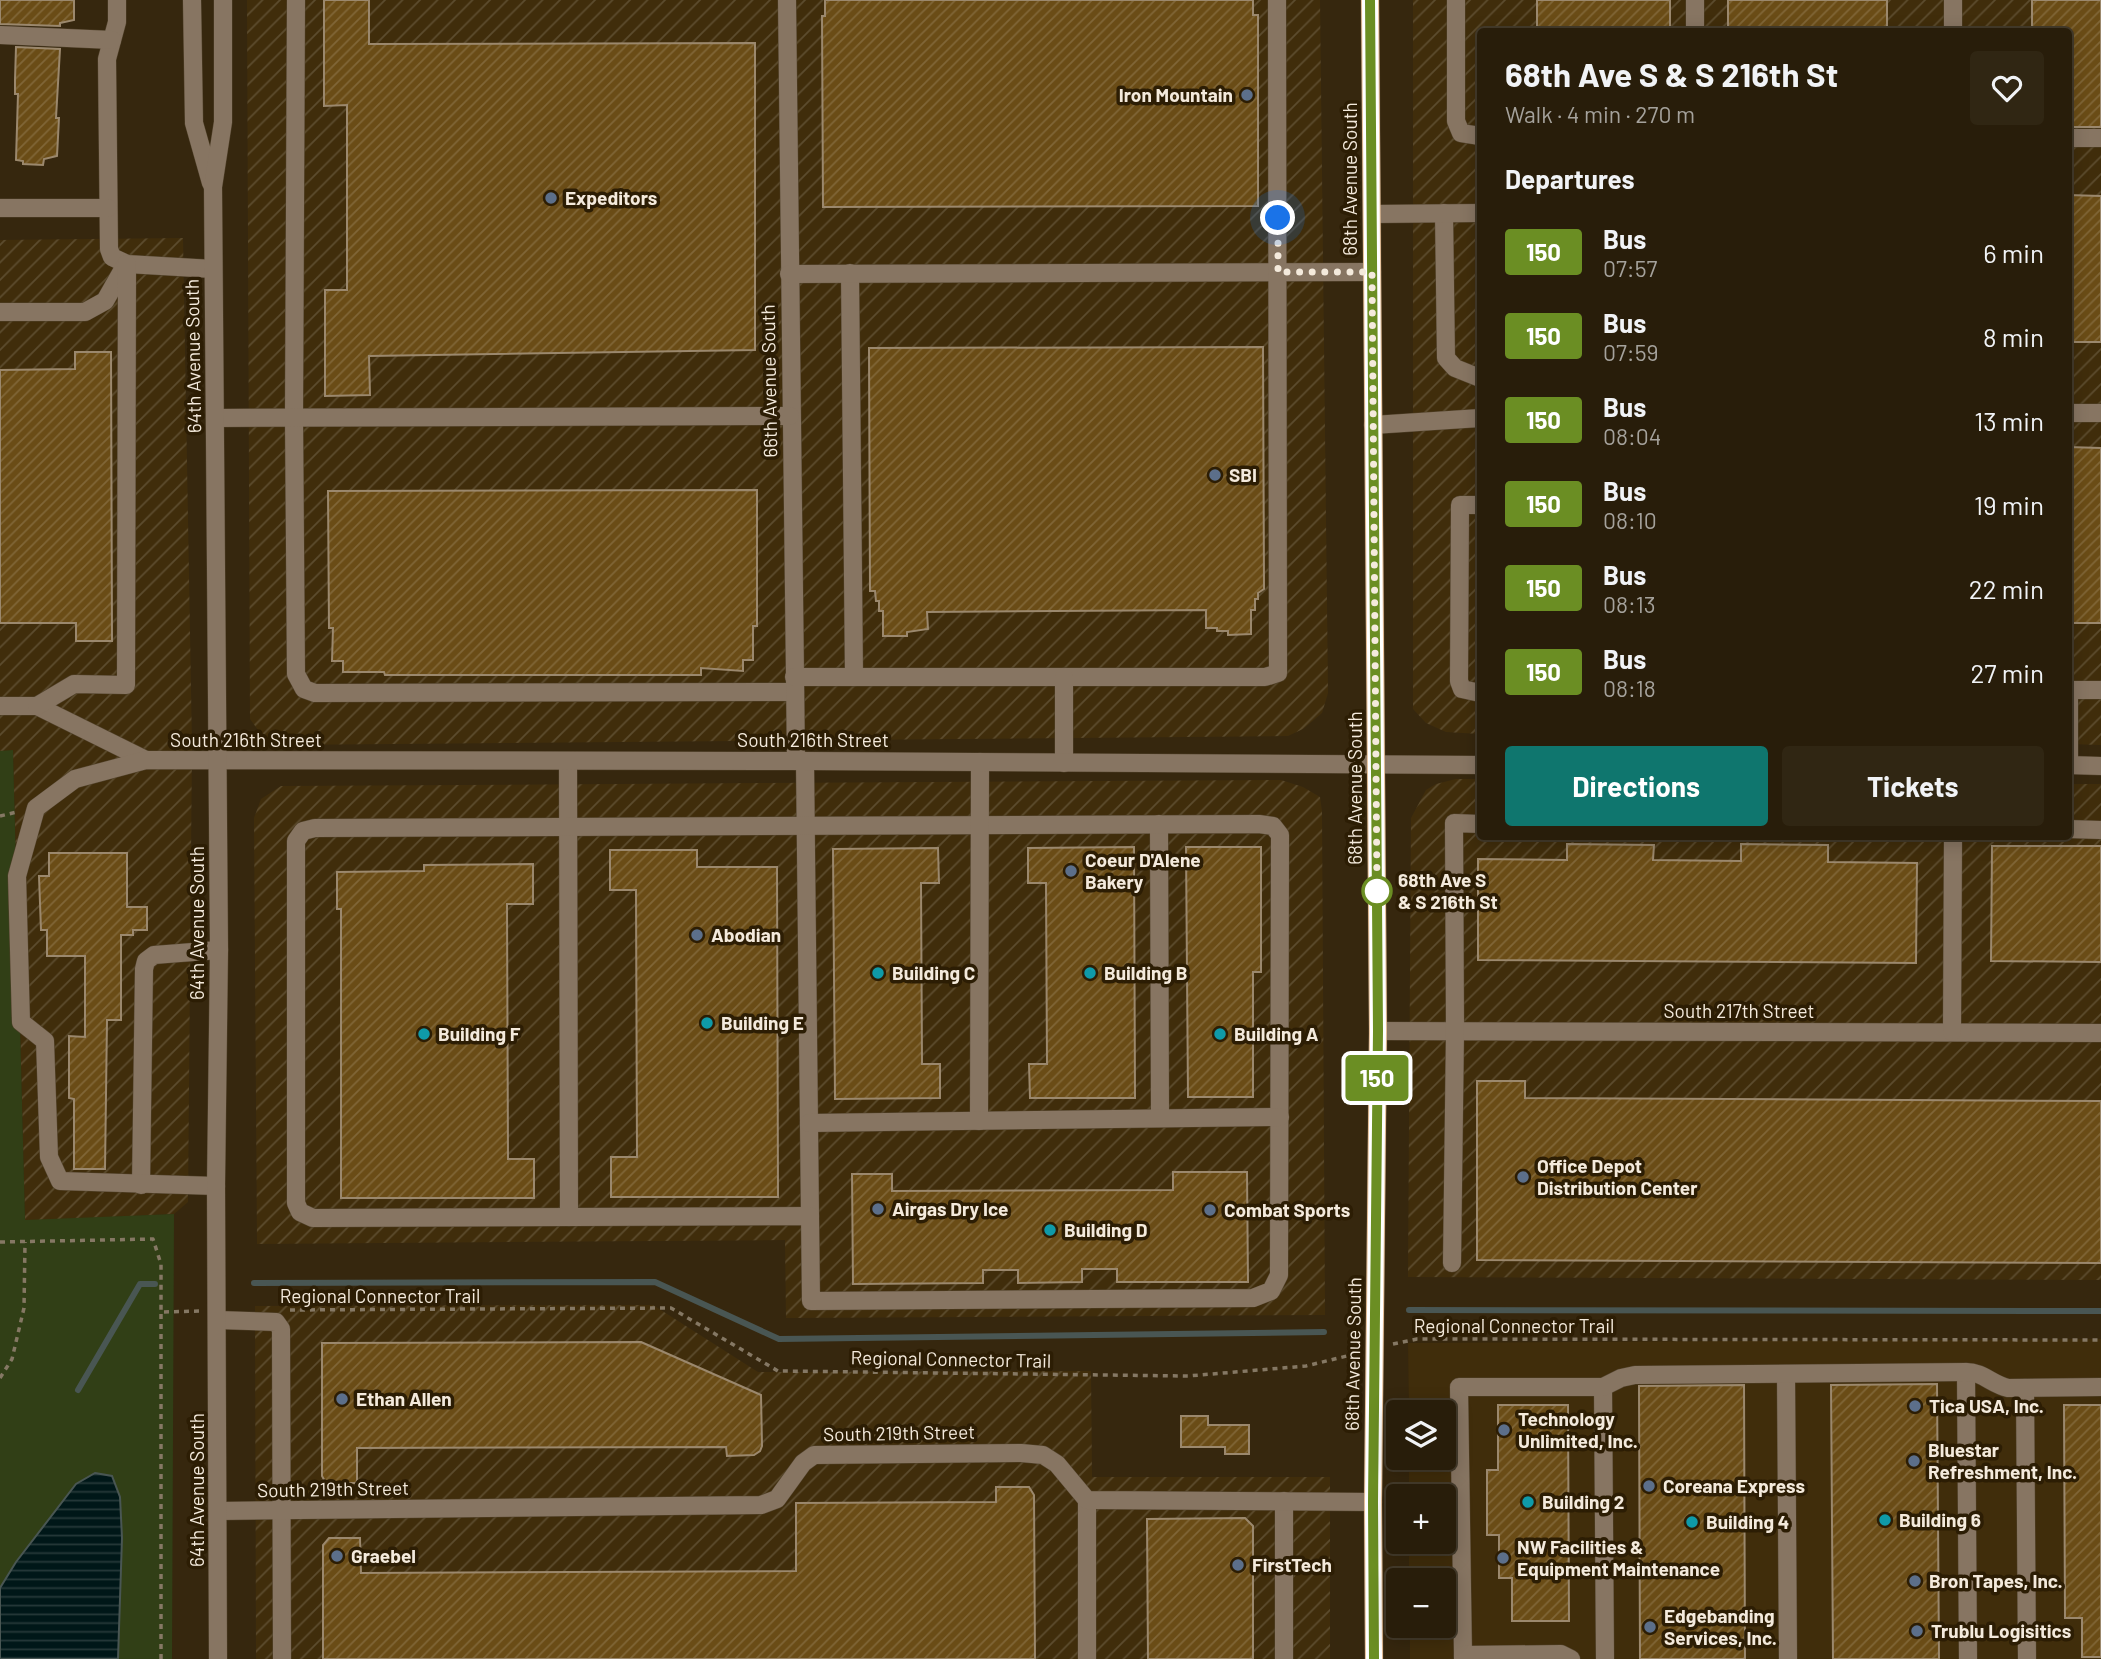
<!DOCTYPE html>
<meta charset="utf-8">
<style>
body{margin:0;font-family:Barlow,sans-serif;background:#302613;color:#f1f3f6;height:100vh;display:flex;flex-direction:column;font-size:26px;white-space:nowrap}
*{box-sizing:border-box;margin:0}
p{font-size:23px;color:#a5a29c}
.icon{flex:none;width:38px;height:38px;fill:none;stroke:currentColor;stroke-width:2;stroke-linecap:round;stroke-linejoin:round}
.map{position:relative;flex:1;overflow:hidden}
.panel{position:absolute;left:1477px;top:28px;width:595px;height:812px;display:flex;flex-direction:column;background:#281d0a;border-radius:7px;box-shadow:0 4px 18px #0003,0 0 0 2px #443b2b}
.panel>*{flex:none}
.badge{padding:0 14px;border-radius:5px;font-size:24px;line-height:46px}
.fabs{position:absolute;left:1386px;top:1400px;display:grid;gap:14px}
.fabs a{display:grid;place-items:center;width:70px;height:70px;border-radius:7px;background:#281d0a;box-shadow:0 4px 18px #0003,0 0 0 2px #443b2b;font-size:35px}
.you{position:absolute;width:35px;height:35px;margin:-18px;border:5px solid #fff;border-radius:50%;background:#1a73e8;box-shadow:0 0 0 10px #1a73e833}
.map>.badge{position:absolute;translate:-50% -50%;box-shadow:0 0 0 4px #fff}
h2{padding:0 28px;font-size:26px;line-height:63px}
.round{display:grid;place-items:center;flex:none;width:74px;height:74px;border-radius:7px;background:#302613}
.overview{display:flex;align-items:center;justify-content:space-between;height:119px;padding:0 28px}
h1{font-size:33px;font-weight:700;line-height:52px}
.cta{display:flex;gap:14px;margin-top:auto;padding:14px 28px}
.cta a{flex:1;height:80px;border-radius:7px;background:#0f766e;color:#fff;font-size:28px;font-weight:700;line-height:80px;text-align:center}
.cta a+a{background:#302613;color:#f1f3f6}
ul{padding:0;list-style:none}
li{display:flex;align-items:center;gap:21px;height:84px;padding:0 28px}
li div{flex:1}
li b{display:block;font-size:26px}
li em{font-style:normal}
li .badge{min-width:77px;font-weight:700;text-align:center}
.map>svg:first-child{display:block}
.built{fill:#402d0b}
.industrial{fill:url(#industrial-furrows)}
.green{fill:#313f16}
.water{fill:url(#water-rules);stroke:#495653;stroke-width:2}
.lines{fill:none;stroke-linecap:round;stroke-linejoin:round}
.stream{stroke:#495653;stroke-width:6}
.building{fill:url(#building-hatch);stroke:#9b886d;stroke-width:2}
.minor-casing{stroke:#51422b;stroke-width:19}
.major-casing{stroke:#51422b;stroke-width:19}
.path{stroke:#857864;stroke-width:3.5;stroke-dasharray:5 5;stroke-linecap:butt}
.minor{stroke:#877562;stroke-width:18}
.major{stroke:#e6c099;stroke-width:18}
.line-casing{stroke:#fff;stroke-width:16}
.line{stroke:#6b8e23;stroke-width:10}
.walk{stroke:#f4eadc;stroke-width:7;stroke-dasharray:0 12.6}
.service-dot{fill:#5c6f8a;stroke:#2c1d04;stroke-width:2.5}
.stop-dot{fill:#fff;stroke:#6b8e23;stroke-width:3.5}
.culture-dot{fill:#0f9aa8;stroke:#2c1d04;stroke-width:2.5}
.labels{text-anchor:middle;stroke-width:7;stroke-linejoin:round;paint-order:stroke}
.poi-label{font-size:19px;font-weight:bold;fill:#f4eadc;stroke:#2c1d04;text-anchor:start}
.street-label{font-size:19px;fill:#f4eadc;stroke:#2c1d04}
.stop-label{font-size:19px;font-weight:bold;fill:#f4eadc;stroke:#2c1d04;text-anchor:start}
</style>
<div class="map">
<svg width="2101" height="1659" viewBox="0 0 2101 1659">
<defs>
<pattern id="industrial-furrows" width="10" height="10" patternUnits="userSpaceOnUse" patternTransform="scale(1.75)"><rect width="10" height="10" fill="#402d0b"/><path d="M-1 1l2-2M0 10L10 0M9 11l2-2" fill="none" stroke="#5c4c2e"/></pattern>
<pattern id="water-rules" width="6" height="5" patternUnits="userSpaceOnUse" patternTransform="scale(1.75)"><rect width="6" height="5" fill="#001718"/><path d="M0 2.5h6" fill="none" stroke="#263939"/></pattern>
<pattern id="building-hatch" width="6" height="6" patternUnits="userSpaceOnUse" patternTransform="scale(1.75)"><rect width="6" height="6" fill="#6a4c16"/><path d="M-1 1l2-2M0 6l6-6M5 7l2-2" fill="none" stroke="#806637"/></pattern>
</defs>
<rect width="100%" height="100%" fill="#36270e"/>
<path class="built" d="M2101,1339V1659H1410V1626H1444V1580H1409V1542H1444V1496H1409V1458H1444V1412H1409L1408,1343Z"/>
<g class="industrial">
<path d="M247,0H1320L1328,693L1322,713L1303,729L1288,736L277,745L258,730L250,719Z"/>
<path d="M1413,0H2101V745L2068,744V32H1480V734L1446,732L1426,723L1413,709Z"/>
<path d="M183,238L192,745L188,1202L174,1214L25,1221L13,751H0V240Z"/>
<path d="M1456,779H1480V836H2068L2069,784H2101V1280L1408,1277L1411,818L1426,790L1436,784Z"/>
<path d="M1281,780L1303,787L1320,797L1322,811L1325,1315L786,1318L785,1240L257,1244L254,818L261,799L281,786Z"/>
<path d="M653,1305L758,1372L1091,1371L1092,1477H1330V1659H256L255,1306Z"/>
</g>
<path class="green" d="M13,750L25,1220L174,1214L172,1659H0V751Z"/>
<path class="water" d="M95,1473L112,1476L120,1497L122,1538L118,1659H0V1588L16,1562L76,1484Z"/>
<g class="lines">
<g class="stream">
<path d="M254,1283L655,1282L779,1339L1324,1332"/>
<path d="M1409,1310L2101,1311"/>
<path d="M78,1390L140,1284H155"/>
</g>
</g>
<g class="building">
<path d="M0,0H74V20L60,23V26L0,24Z"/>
<path d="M324,0H369V44L755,43V350L369,356L370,395L325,396V290H347V105L324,106Z"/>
<path d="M825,0H1253V15H1258V206L823,207L822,16H825Z"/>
<rect x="1537" y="0" width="133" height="32"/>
<rect x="1728" y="0" width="159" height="32"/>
<path d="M2032,0H2101V127H2068V32H2032Z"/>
<path d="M16,47L60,49L56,118H59L57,156L44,159L43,165L23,164V161L16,160L18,94H15V80Z"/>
<path d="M2068,195L2101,196V342H2068Z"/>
<path d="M1263,347L1264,589L1258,593V599H1255V610H1251V634L1228,635V631H1217V628H1206V610L927,612L928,629L907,632V636H883V611H879V601H876L875,591H870L869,348Z"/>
<path d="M75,352H111L112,641H76V623H0V370L75,369Z"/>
<path d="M2068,447L2101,448V623H2068Z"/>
<path d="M757,490V626H753V660H743V671L701,668V675H385L384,672H343V661H332L333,628H329L328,491Z"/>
<path d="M1567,844L1654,845L1653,860L1741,861V844L1828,845V862L1917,863L1916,963L1478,960V859L1567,860Z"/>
<path d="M1992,846H2101V962L1991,961Z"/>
<path d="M1134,847L1135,1098H1030L1029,1064H1047L1046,883H1028V848Z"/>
<path d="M1186,847H1261V972H1253V1097H1188Z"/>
<path d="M938,848L939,883H921L922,1064H940V1098L835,1099L833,849Z"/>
<path d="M610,850H697V867H777L778,1197H611V1157H637L636,890H610Z"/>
<path d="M49,853H127V907H147V930H133V935H121V1020H107L105,1169H74V1099L69,1098V1036L85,1037V956H47V930H41L39,876H49Z"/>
<path d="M533,864V904H507L508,1159H534V1198H341V909H337V872L424,871V865Z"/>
<path d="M1477,1081H1525V1098L2101,1101V1263L1477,1260Z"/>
<path d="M1173,1172H1247L1248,1282H1117V1269H1082V1282L1018,1283V1270H983V1283L853,1284L852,1174H892V1191L1173,1190Z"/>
<path d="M641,1342L761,1395L762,1446L760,1451L754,1455L727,1456L726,1447L357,1448V1483H326L322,1476V1343Z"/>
<path d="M1937,1384L1939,1659H1833L1831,1385Z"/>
<path d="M1744,1385L1745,1659H1640L1639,1386Z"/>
<path d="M1498,1405H1568L1569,1621H1512V1578H1499V1535H1487V1470H1498Z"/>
<path d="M2064,1405H2101V1657H2082V1618H2065Z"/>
<path d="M1181,1416H1208V1425H1249V1454H1225V1447H1181Z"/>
<path d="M996,1487H1029L1034,1495L1035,1659H323V1545L329,1538H360L361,1573L796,1571V1503L996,1502Z"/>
<path d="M1245,1518L1253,1526V1659H1148L1147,1519Z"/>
</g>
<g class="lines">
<defs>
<g id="minor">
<path d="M117,0V22L107,59L109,249L112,257L127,264L213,269"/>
<path d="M192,0L194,123L211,183"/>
<path d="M296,0L294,417L296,674L304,689L315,693L795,692"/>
<path d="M787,0L796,761"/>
<path d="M1456,0V121L1461,133L1480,136"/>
<path d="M1695,0V32"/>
<path d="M1953,0V32"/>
<path d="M0,35L112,40"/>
<path d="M2068,138H2101"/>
<path d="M0,208H108"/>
<path d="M1444,213L1446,358L1455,368L1480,378"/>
<path d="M1372,214L1480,213"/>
<path d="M850,273L854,677"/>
<path d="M789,274L1372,272"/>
<path d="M0,312H85L105,301L126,264"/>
<path d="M2068,413H2101"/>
<path d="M215,418L790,416"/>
<path d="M1373,425L1480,418"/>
<path d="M1480,505H1460L1459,681L1462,689L1480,693"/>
<path d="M794,677H1265L1278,673L1277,0"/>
<path d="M1064,677V763"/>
<path d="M0,706H37L146,760"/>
<path d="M37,706L74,684L126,685L127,264"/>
<path d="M568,761L569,1217"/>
<path d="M805,761L810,1216"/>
<path d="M2068,765L2101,766"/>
<path d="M2069,765V690H2101"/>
<path d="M1159,824L1160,1118"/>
<path d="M1259,824L1273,826L1280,835L1279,1275L1271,1291L1253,1298L811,1301L810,1216L313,1218L300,1212L296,1203V841L303,831L315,828Z"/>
<path d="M2068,829L2101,830"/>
<path d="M1378,1031L2101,1033"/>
<path d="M1952,1032L1953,836"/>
<path d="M979,1121L980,762"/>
<path d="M809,1123L1280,1117"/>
<path d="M141,1185L144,969L146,961L154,955L219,950"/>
<path d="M216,1186L60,1181L49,1157L45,1041L21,1022L17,876L36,808L75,779L146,760L805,761L1480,765"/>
<path d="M1452,1263L1455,1031L1454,823L1480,824"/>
<path d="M218,1320L276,1322L281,1329L282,1659"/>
<path d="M1966,1372L1968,1659"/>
<path d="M1786,1374L1788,1659"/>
<path d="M1603,1387L1605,1659"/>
<path d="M2025,1388L2027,1659"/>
<path d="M1087,1500V1659"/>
<path d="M1284,1501V1659"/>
<path d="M218,1511L761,1505L777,1499L803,1463L814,1455L1021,1453L1043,1455L1057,1464L1087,1500L1373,1502"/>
<path d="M1463,1655L1459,1387H1603L1621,1378L1635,1375L1966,1372C1983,1372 1991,1384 2008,1388L2101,1387"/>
<path d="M218,1659L216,1186L219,950L213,187L223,122V0"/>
<path d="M1463,1659V1655L1561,1654L1571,1659"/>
</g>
<path id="major" d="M1370,0L1378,1031L1373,1502L1374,1659"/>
</defs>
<use href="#minor" class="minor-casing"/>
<use href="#major" class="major-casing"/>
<g class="path">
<path d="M0,816L17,812"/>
<path d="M0,1242L153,1239L161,1264V1312"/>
<path d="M290,1310L671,1308L778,1371L1188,1376L1306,1366L1359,1353"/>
<path d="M1393,1344L1417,1339L2101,1340"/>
<path d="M0,1378L12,1359L24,1308L25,1242"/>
<path d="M161,1659V1312L199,1311"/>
</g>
<use href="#minor" class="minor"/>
<use href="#major" class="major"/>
</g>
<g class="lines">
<defs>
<path id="line" d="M1370,0L1378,1031L1373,1502L1374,1659"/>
</defs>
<use href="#line" class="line-casing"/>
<use href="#line" class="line"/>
<path class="walk" d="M1278,218V272H1372L1377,891"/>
</g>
<g class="service-dot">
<circle cx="1247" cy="95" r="7"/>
<circle cx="551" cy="198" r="7"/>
<circle cx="1215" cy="475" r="7"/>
<circle cx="1071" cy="871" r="7"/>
<circle cx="697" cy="935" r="7"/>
<circle cx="1523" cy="1177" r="7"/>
<circle cx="878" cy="1209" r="7"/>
<circle cx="1210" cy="1210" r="7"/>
<circle cx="342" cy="1399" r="7"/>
<circle cx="1915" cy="1406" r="7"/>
<circle cx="1504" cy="1430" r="7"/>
<circle cx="1914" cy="1461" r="7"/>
<circle cx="1649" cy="1486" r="7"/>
<circle cx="337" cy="1556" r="7"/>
<circle cx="1503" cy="1558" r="7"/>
<circle cx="1238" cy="1565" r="7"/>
<circle cx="1915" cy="1581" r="7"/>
<circle cx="1650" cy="1627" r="7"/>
<circle cx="1917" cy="1631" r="7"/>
</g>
<circle class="stop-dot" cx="1377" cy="891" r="14"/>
<g class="culture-dot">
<circle cx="878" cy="973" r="7"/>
<circle cx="1090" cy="973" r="7"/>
<circle cx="707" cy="1023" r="7"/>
<circle cx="424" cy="1034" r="7"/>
<circle cx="1220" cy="1034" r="7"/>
<circle cx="1050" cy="1230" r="7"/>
<circle cx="1528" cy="1502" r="7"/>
<circle cx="1885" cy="1520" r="7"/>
<circle cx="1692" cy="1522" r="7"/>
</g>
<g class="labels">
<g class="poi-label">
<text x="1233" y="102" text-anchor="end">Iron Mountain</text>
<text x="565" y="205">Expeditors</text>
<text x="1229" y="482">SBI</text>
<text x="1085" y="867">Coeur D'Alene<tspan x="1085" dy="22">Bakery</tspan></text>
<text x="711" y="942">Abodian</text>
<text x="892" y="980">Building C</text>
<text x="1104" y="980">Building B</text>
<text x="721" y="1030">Building E</text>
<text x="438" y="1041">Building F</text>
<text x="1234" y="1041">Building A</text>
<text x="1537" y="1173">Office Depot<tspan x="1537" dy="22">Distribution Center</tspan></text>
<text x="892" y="1216">Airgas Dry Ice</text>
<text x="1224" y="1217">Combat Sports</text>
<text x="1064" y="1237">Building D</text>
<text x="356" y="1406">Ethan Allen</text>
<text x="1929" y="1413">Tica USA, Inc.</text>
<text x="1518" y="1426">Technology<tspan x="1518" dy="22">Unlimited, Inc.</tspan></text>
<text x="1928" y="1457">Bluestar<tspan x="1928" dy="22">Refreshment, Inc.</tspan></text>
<text x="1663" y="1493">Coreana Express</text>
<text x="1542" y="1509">Building 2</text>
<text x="1899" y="1527">Building 6</text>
<text x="1706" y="1529">Building 4</text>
<text x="1517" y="1554">NW Facilities &amp;<tspan x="1517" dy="22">Equipment Maintenance</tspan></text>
<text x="351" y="1563">Graebel</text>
<text x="1252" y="1572">FirstTech</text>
<text x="1929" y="1588">Bron Tapes, Inc.</text>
<text x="1664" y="1623">Edgebanding<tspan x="1664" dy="22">Services, Inc.</tspan></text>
<text x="1931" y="1638">Trublu Logisitics</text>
</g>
<g class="street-label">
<text transform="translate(1350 179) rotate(-90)" y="7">68th Avenue South</text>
<text transform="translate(193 356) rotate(-91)" y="7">64th Avenue South</text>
<text transform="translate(769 381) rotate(-91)" y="7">66th Avenue South</text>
<text x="246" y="747">South 216th Street</text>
<text x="813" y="747">South 216th Street</text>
<text transform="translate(1355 788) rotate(-90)" y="7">68th Avenue South</text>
<text transform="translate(197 923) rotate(-90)" y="7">64th Avenue South</text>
<text x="1739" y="1018">South 217th Street</text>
<text x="380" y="1303">Regional Connector Trail</text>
<text x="1514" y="1333">Regional Connector Trail</text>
<text transform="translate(1353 1354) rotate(-89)" y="7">68th Avenue South</text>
<text transform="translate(951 1359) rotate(1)" y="7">Regional Connector Trail</text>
<text transform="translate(899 1433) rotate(-1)" y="7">South 219th Street</text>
<text transform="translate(333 1489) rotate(-1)" y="7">South 219th Street</text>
<text transform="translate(197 1490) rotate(-90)" y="7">64th Avenue South</text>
</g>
<g class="stop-label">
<text x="1398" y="887">68th Ave S<tspan x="1398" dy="22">&amp; S 216th St</tspan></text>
</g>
</g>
</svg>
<div class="fabs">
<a><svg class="icon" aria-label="layers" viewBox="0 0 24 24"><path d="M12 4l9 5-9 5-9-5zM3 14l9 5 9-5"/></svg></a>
<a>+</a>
<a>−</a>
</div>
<div class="you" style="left:1278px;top:218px"></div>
<b class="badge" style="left:1377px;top:1078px;background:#6b8e23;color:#fff">150</b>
<section class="panel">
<div class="overview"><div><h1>68th Ave S &amp; S 216th St</h1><p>Walk · 4 min · 270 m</p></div><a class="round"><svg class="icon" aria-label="heart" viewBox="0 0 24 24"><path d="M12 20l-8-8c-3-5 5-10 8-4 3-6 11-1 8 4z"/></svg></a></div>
<h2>Departures</h2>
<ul>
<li><span class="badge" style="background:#6b8e23;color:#fff">150</span><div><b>Bus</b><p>07:57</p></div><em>6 min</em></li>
<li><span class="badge" style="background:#6b8e23;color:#fff">150</span><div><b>Bus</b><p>07:59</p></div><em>8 min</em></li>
<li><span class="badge" style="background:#6b8e23;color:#fff">150</span><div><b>Bus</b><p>08:04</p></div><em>13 min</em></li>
<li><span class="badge" style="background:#6b8e23;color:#fff">150</span><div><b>Bus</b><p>08:10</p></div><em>19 min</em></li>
<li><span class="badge" style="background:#6b8e23;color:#fff">150</span><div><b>Bus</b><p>08:13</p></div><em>22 min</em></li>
<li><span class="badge" style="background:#6b8e23;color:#fff">150</span><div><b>Bus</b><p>08:18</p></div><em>27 min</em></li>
</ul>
<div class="cta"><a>Directions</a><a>Tickets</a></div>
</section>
</div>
